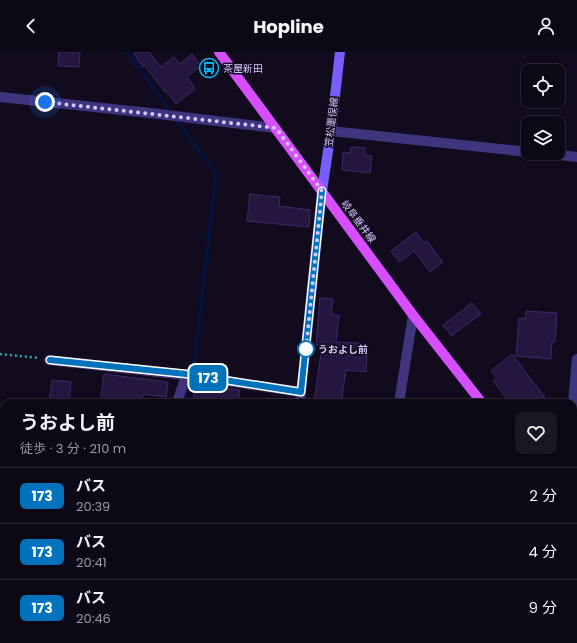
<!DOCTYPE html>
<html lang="ja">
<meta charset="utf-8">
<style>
body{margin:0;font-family:Poppins,"Noto Sans JP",sans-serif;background:#1b1623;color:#f1f3f6;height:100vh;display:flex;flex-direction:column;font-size:15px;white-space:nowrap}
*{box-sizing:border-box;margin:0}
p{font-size:13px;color:#9a9aa1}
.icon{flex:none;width:22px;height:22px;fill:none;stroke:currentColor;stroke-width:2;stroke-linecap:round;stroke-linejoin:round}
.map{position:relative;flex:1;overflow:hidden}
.details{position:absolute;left:0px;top:347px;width:577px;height:244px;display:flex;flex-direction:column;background:#0d0816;border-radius:12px 12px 0 0;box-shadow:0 1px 3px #0004,0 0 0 1px #2d2935}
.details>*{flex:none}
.badge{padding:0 8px;border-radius:6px;font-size:14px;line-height:26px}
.buttons{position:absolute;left:521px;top:12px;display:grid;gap:8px}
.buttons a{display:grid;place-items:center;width:44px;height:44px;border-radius:8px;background:#0d0816;box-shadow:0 1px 3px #0004,0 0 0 1px #2d2935;font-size:20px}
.you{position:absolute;width:20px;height:20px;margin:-10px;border:3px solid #fff;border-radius:50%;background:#1a73e8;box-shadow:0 0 0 6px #1a73e833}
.map>.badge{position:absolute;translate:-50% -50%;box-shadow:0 0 0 2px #fff}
.round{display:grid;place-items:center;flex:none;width:42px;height:42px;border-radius:8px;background:#1b1623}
.headline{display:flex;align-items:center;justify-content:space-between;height:68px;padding:0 20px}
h1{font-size:19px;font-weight:700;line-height:30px}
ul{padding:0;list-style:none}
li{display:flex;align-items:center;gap:12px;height:56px;padding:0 20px;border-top:1px solid #2d2935}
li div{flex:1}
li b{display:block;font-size:15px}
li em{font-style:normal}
li .badge{min-width:44px;font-weight:700;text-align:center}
header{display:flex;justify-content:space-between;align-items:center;height:52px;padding:0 20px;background:#0d0816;font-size:18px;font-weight:700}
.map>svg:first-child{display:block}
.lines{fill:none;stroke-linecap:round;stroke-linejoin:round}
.stream{stroke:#07123a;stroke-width:4.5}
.building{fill:#24163e;stroke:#3f286b}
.path{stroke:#29a6b1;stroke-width:2.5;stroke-dasharray:2 3;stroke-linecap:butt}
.street{stroke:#41347e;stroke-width:10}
.secondary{stroke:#795eff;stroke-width:10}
.primary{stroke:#d64eff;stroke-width:10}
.line-casing{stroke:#fff;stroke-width:9}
.line{stroke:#0072bc;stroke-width:6}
.walk{stroke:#d5c7ff;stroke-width:4;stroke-dasharray:0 7.2}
.stop-dot{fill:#fff;stroke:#0072bc;stroke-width:2}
.labels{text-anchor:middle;stroke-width:3;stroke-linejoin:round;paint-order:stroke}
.poi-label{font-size:10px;fill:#d5c7ff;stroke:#110b1d;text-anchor:start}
.street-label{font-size:10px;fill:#d5c7ff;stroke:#110b1d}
.stop-label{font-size:10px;font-weight:bold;fill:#d5c7ff;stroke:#110b1d;text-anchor:start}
</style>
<header><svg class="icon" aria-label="back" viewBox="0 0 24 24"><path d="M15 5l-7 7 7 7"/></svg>Hopline<svg class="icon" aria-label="person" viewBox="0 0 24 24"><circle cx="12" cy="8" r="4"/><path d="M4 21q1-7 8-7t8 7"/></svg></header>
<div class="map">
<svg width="577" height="591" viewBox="0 0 577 591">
<rect width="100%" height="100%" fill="#110b1d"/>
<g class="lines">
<g class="stream">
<path d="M127,0L216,122L194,315L183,351"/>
<path d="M151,591L152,587"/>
</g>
</g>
<g class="building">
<path d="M59,0H80L79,15L58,14Z"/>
<path d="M133,0H149L161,15L174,5L180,12L192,2L201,14L187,25L195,37L176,52L166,39L165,40L145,14L143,15Z"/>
<path d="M351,95L365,96V103L372,104L370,121L342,118L343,100L350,101Z"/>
<path d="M250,142L280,145L279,154L310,158L309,175L247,169Z"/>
<path d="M416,180L424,191L427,189L443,210L430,220L414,199L399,210L391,199Z"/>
<path d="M320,246L333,247L331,263H339L336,290L359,291V302L367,303L366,320L346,318L341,351H314L322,294L316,293Z"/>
<path d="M472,251L481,262L451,284L443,273Z"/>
<path d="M526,259L557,261L555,290H552L551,307L516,304L519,266L525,267Z"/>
<path d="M512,302L549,351H510L493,329L497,326L491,319Z"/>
<path d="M104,322L167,330L168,331L166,345L143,342L142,351H100Z"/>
<path d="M52,328L71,330L69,351H49Z"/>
<path d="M195,334L240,338L238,351H193Z"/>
</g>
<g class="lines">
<path class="path" d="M0,302L39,306"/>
<g class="street">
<path d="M0,45L150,61L275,76"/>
<path d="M331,79L528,100"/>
<path d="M542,101L577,105"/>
<path d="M49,308L186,323L301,340"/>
<path d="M177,351L186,323"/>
<path d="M300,351L322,139"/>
<path d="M399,351L413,263"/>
<path d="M573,351L577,307"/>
<path d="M573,436H577"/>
<path d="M0,563L4,564"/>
<path d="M14,591L15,587"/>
<path d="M270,591L271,587"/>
<path d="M361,591L362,587"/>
<path d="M541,591V587"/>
</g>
<path class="secondary" d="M322,139L331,79L340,0"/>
<g class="primary">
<path d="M219,0L413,263L482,351"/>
<path d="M573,471L577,476"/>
</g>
</g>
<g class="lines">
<defs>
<path id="line" d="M50,308L186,322L301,340L322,139"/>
</defs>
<use href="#line" class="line-casing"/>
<use href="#line" class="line"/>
<path class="walk" d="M45,50L276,76L322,139L306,297"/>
</g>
<defs>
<symbol id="bus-ring" viewBox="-11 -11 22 22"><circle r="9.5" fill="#110b1d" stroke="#00b7f2" stroke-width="1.5"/><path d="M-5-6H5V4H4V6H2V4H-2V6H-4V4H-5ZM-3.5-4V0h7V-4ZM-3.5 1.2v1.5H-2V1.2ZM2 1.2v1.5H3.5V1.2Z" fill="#00b7f2"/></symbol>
</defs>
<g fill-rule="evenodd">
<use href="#bus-ring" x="198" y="5" width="22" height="22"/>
</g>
<circle class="stop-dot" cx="306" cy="297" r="8"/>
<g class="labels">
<g class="poi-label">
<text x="223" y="20">茶屋新田</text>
</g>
<g class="street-label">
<text transform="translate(331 70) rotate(-83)" y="4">笠松墨俣線</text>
<text transform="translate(359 169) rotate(53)" y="4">岐阜垂井線</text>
</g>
<g class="stop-label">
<text x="318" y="301">うおよし前</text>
</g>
</g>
</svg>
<div class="buttons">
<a><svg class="icon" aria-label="locate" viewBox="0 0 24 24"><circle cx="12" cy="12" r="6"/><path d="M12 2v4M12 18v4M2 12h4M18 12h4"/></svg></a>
<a><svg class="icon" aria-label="layers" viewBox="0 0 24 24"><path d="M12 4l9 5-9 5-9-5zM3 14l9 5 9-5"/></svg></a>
</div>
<div class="you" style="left:45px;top:50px"></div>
<b class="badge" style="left:208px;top:326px;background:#0072bc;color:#fff">173</b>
<section class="details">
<div class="headline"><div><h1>うおよし前</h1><p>徒歩 · 3 分 · 210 m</p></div><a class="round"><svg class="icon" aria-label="heart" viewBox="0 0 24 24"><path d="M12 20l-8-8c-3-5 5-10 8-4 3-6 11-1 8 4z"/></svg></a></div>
<ul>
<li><span class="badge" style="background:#0072bc;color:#fff">173</span><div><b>バス</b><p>20:39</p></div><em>2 分</em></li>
<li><span class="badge" style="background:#0072bc;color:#fff">173</span><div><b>バス</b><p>20:41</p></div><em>4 分</em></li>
<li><span class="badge" style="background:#0072bc;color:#fff">173</span><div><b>バス</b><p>20:46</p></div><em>9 分</em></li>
</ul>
</section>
</div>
